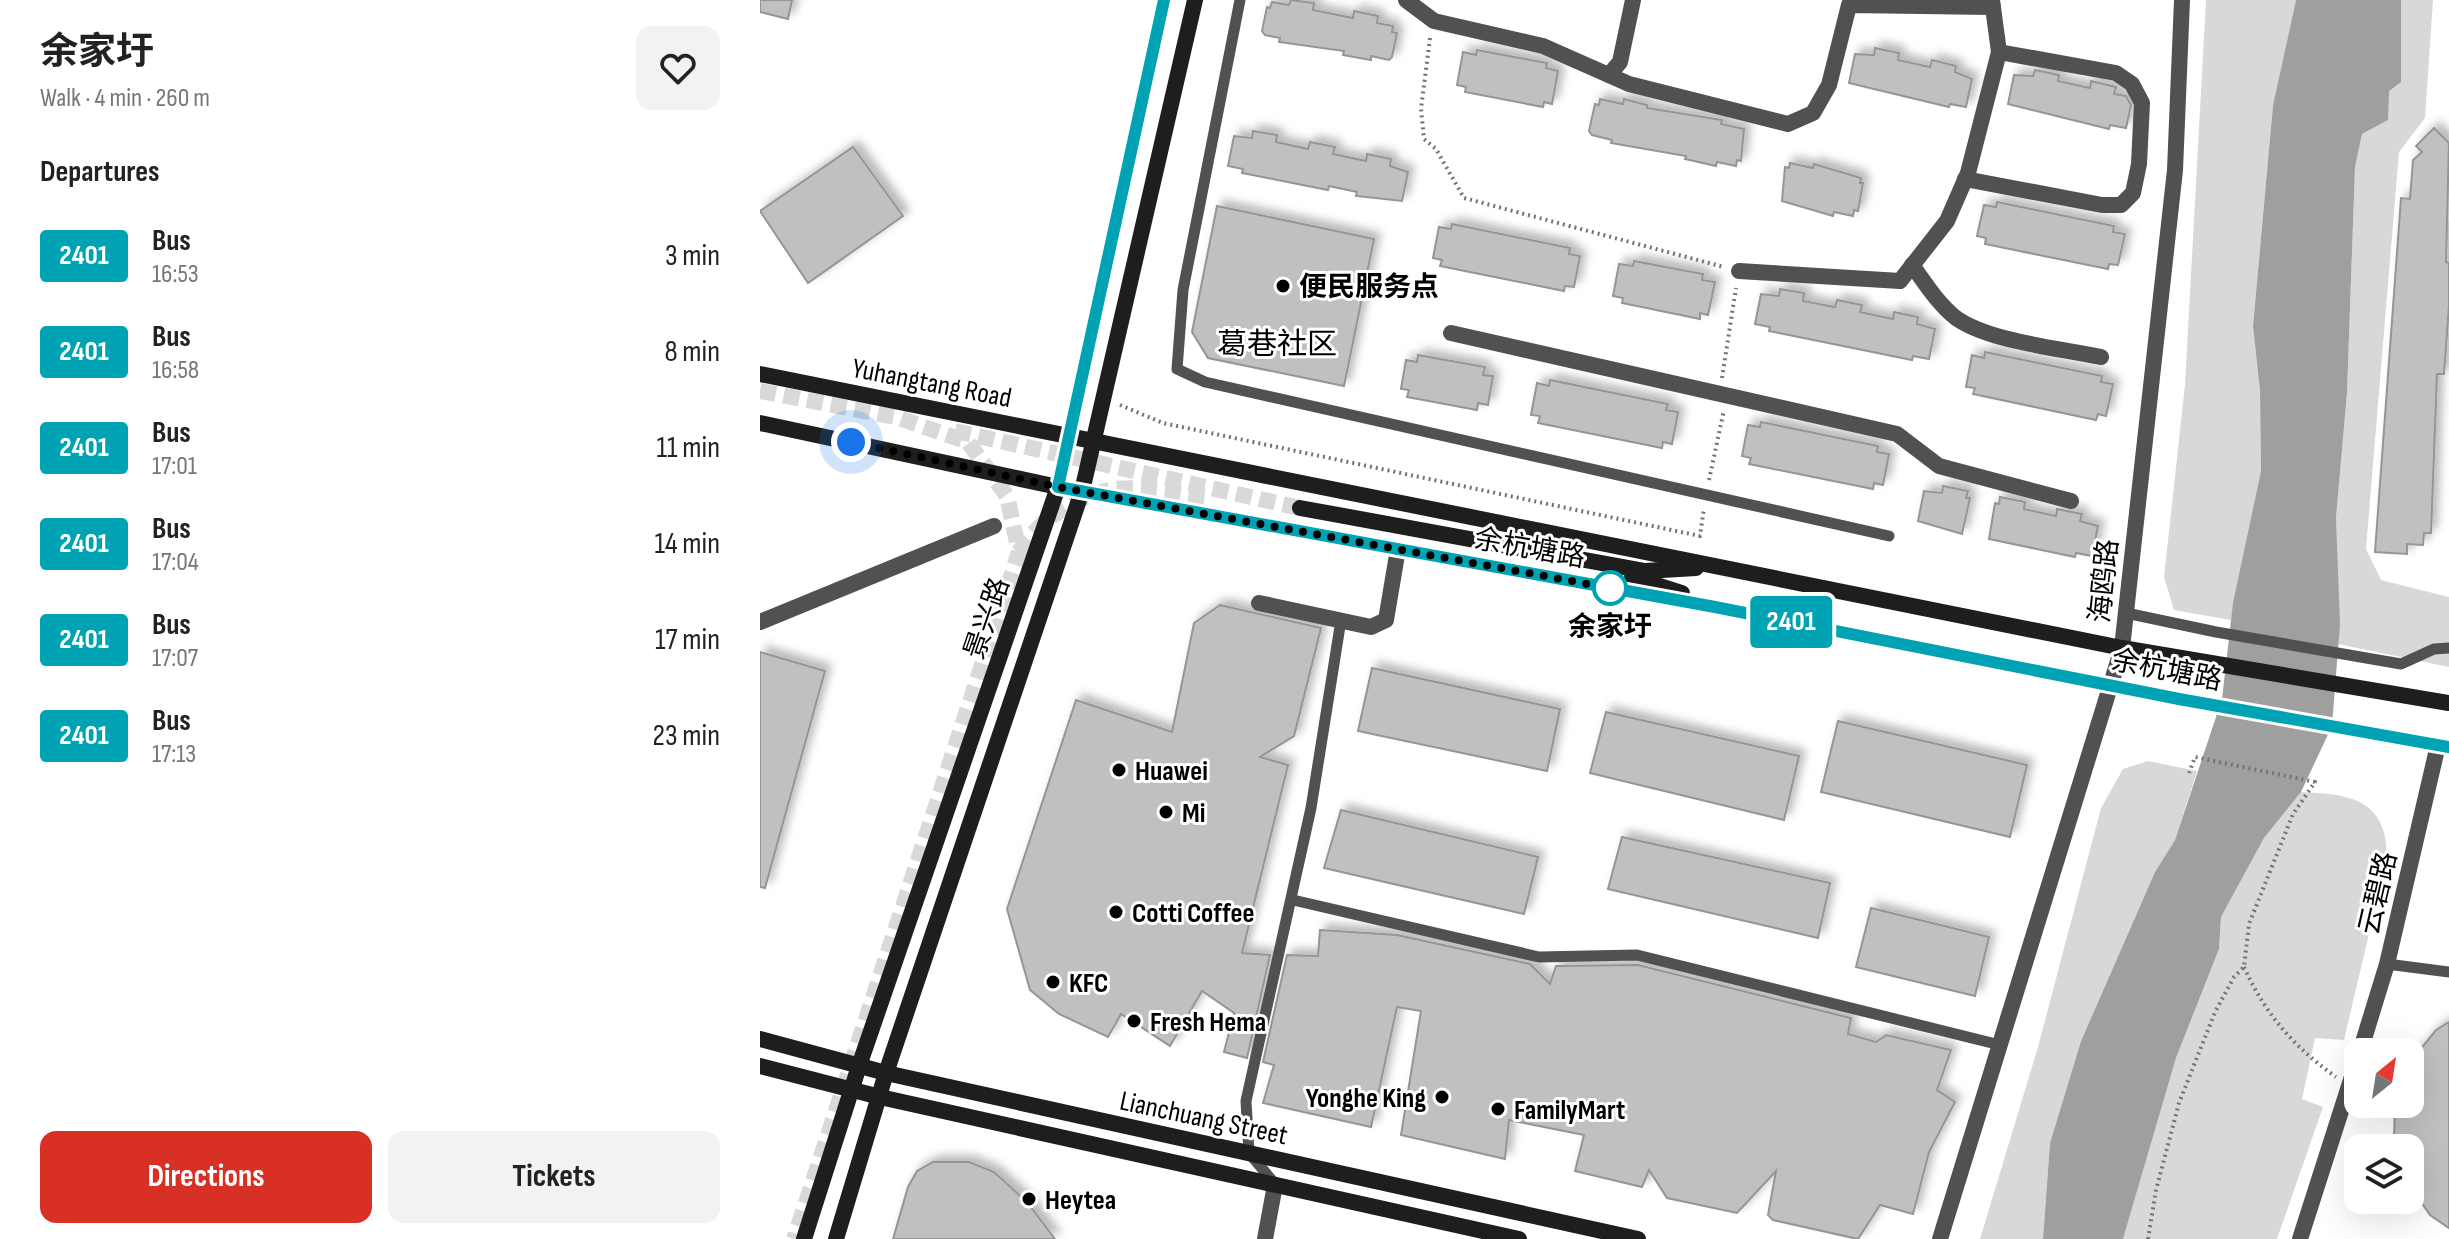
<!DOCTYPE html>
<meta charset="utf-8">
<style>
body{margin:0;font-family:"Sofia Sans Condensed","Noto Sans SC",sans-serif;background:#f2f2f2;color:#222;height:100vh;display:flex;flex-direction:column;font-size:30px;white-space:nowrap}
*{box-sizing:border-box;margin:0}
p{font-size:26px;color:#767676}
.icon{flex:none;width:44px;height:44px;fill:none;stroke:currentColor;stroke-width:2;stroke-linecap:round;stroke-linejoin:round}
.map{position:relative;flex:1;overflow:hidden}
.panel{display:flex;flex-direction:column;background:#fff;width:760px}
.panel>*{flex:none}
.badge{padding:0 16px;border-radius:6px;font-size:28px;line-height:52px}
.needle{width:52px;rotate:30deg}
.tools{position:absolute;left:1584px;top:1038px;display:grid;gap:16px}
.tools a{display:grid;place-items:center;width:80px;height:80px;border-radius:16px;background:#fff;box-shadow:0 8px 32px #0002;font-size:40px}
.you{position:absolute;width:40px;height:40px;margin:-20px;border:6px solid #fff;border-radius:50%;background:#1a73e8;box-shadow:0 0 0 12px #1a73e833}
.map>.badge{position:absolute;translate:-50% -50%;box-shadow:0 0 0 4px #fff}
h2{padding:0 40px;font-size:30px;line-height:72px}
.round{display:grid;place-items:center;flex:none;width:84px;height:84px;border-radius:16px;background:#f2f2f2}
.overview{display:flex;align-items:center;justify-content:space-between;height:136px;padding:0 40px}
h1{font-size:38px;font-weight:700;line-height:60px}
.action{display:flex;gap:16px;margin-top:auto;padding:16px 40px}
.action a{flex:1;height:92px;border-radius:16px;background:#d93025;color:#fff;font-size:32px;font-weight:700;line-height:92px;text-align:center}
.action a+a{background:#f2f2f2;color:#222}
ul{padding:0;list-style:none}
li{display:flex;align-items:center;gap:24px;height:96px;padding:0 40px}
li div{flex:1}
li b{display:block;font-size:30px}
li em{font-style:normal}
li .badge{min-width:88px;font-weight:700;text-align:center}
main{display:flex;flex:1;min-height:0}
.map>svg:first-child{display:block}
.green{fill:#d8d8d8}
.water{fill:#9f9f9f}
.building{fill:#c0c0c0;stroke:#959595;stroke-width:2;filter:url(#shadow)}
.lines{fill:none;stroke-linecap:round;stroke-linejoin:round}
.secondary-tunnel{stroke:#d9d9d9;stroke-width:16;stroke-dasharray:16 8;stroke-linecap:butt}
.path{stroke:#737373;stroke-width:4;stroke-dasharray:2 4;stroke-linecap:butt}
.lane{stroke:#515151;stroke-width:11}
.street{stroke:#515151;stroke-width:16}
.secondary{stroke:#1e1e1e;stroke-width:16}
.line-casing{stroke:#fff;stroke-width:18}
.line{stroke:#00a3b4;stroke-width:12}
.walk{stroke:#000;stroke-width:8;stroke-dasharray:0 14.4}
.poi-dot{fill:#000;stroke:#fff;stroke-width:3}
.stop-dot{fill:#fff;stroke:#00a3b4;stroke-width:4}
.labels{text-anchor:middle;stroke-width:6;stroke-linejoin:round;paint-order:stroke}
.poi-label{font-size:28px;font-weight:bold;fill:#000;stroke:#fff;text-anchor:start}
.street-label{font-size:28px;fill:#000;stroke:#fff}
.stop-label{font-size:28px;font-weight:bold;fill:#000;stroke:#fff}
.neighbourhood-label{font-size:30px;fill:#000;stroke:#fff}
</style>
<main>
<section class="panel">
<div class="overview"><div><h1>余家圩</h1><p>Walk · 4 min · 260 m</p></div><a class="round"><svg class="icon" aria-label="heart" viewBox="0 0 24 24"><path d="M12 20l-8-8c-3-5 5-10 8-4 3-6 11-1 8 4z"/></svg></a></div>
<h2>Departures</h2>
<ul>
<li><span class="badge" style="background:#00a3b4;color:#fff">2401</span><div><b>Bus</b><p>16:53</p></div><em>3 min</em></li>
<li><span class="badge" style="background:#00a3b4;color:#fff">2401</span><div><b>Bus</b><p>16:58</p></div><em>8 min</em></li>
<li><span class="badge" style="background:#00a3b4;color:#fff">2401</span><div><b>Bus</b><p>17:01</p></div><em>11 min</em></li>
<li><span class="badge" style="background:#00a3b4;color:#fff">2401</span><div><b>Bus</b><p>17:04</p></div><em>14 min</em></li>
<li><span class="badge" style="background:#00a3b4;color:#fff">2401</span><div><b>Bus</b><p>17:07</p></div><em>17 min</em></li>
<li><span class="badge" style="background:#00a3b4;color:#fff">2401</span><div><b>Bus</b><p>17:13</p></div><em>23 min</em></li>
</ul>
<div class="action"><a>Directions</a><a>Tickets</a></div>
</section>
<div class="map">
<svg width="1689" height="1239" viewBox="0 0 1689 1239">
<defs>
<filter id="shadow"><feDropShadow dx="6" dy="-6" stdDeviation="4" flood-color="#0004"/></filter>
</defs>
<rect width="100%" height="100%" fill="#fff"/>
<g class="green">
<path d="M1446,0H1536L1513,105L1493,326L1500,391L1501,471L1471,620L1414,610L1404,577L1425,385Z"/>
<path d="M1640,0H1673L1665,118L1639,152L1606,549L1621,580L1689,597V667L1578,644L1576,518L1587,393L1595,167L1602,134L1628,120L1626,106Z"/>
<path d="M1388,761L1437,771L1415,840L1395,872L1321,1041L1290,1143L1283,1239H1220L1278,1047L1341,808L1363,769Z"/>
<path d="M1541,792C1590,794 1627,799 1627,857L1584,1040L1555,1038L1542,1099L1563,1107L1517,1239H1363L1416,1058L1459,949L1461,917L1504,838Z"/>
</g>
<path class="water" d="M1536,0H1641V82L1629,91L1628,120L1602,134L1595,167L1587,393L1576,518L1580,624L1572,726L1541,792L1504,838L1461,917L1459,949L1416,1058L1363,1239H1283L1290,1143L1321,1041L1395,872L1415,840L1462,699L1473,603L1501,471L1500,391L1493,326L1513,105Z"/>
<g class="building">
<path d="M0,0H32L28,19L0,12Z"/>
<path d="M531,0L554,3L553,10L593,18L594,11L618,16L617,23L633,26L632,32L637,33L632,57L629,60L611,56V60L583,55L584,51L519,42L520,38L505,35L502,31L507,7L510,8L512,2L529,5Z"/>
<path d="M1115,48L1139,53L1138,60L1170,67L1172,60L1196,66L1195,72L1212,79L1206,107L1190,104L1189,107L1089,83L1095,54L1114,55Z"/>
<path d="M717,50L787,63L786,68L798,71L792,104L784,102L783,107L705,92L706,87L697,85L703,52L716,55Z"/>
<path d="M1275,70L1299,75L1298,81L1330,88L1331,81L1356,87L1354,94L1366,96L1371,105L1366,128L1350,125L1349,129L1248,104L1254,75L1273,76Z"/>
<path d="M840,99L863,104L864,99L887,105V108L962,120L961,124L984,129L981,161L977,160L976,166L957,162L956,166L925,159L926,156L851,143L852,140L832,135L829,131L835,104L839,105Z"/>
<path d="M1674,128L1689,143L1686,262L1689,263V306L1684,374H1677L1671,533H1664L1663,545L1647,544V554L1615,552L1641,198L1650,199L1653,160L1662,152L1656,146Z"/>
<path d="M493,131L517,135L516,142L548,149L550,142L575,147L573,154L606,161L607,154L631,159L630,166L648,172L642,201L596,196L597,192L569,186L568,190L482,173L483,169L468,166L474,136L492,138Z"/>
<path d="M93,147L143,216L48,283L0,211Z"/>
<path d="M1030,163L1053,168L1054,164L1101,178L1100,183H1103L1098,211L1094,210L1093,216L1074,212L1073,216L1022,201L1025,167L1029,168Z"/>
<path d="M1237,202L1354,226L1353,232L1365,234L1358,265L1349,264L1348,269L1225,244L1226,238L1217,236L1224,205L1236,207Z"/>
<path d="M457,206L614,239L584,386L448,358L432,332Z"/>
<path d="M692,224L810,248L809,254L820,256L814,287L805,286L804,291L680,266L682,260L673,258L679,227L691,229Z"/>
<path d="M874,261L943,274L942,280L955,282L948,315L940,313V319L862,303L863,298L853,296L859,264L873,266Z"/>
<path d="M1020,289L1044,293L1043,301L1075,307L1077,300L1102,305L1100,312L1133,319L1134,312L1158,317L1157,324L1175,329L1169,359L1153,356L1152,360L1009,331L1010,327L995,324L1001,294L1019,296Z"/>
<path d="M1225,352L1342,376L1341,382L1353,384L1346,416L1338,414L1336,420L1213,394L1215,388L1206,387L1212,355L1224,358Z"/>
<path d="M658,355L725,367L723,375L733,376L728,405L718,403L717,410L647,397L649,390L641,389L646,360L657,362Z"/>
<path d="M790,380L908,404L906,410L918,412L912,444L903,442L902,448L778,423L780,416L771,415L777,383L789,386Z"/>
<path d="M1001,422L1118,446L1117,452L1129,454L1123,485L1114,483L1113,489L989,464L991,458L982,456L988,425L1000,427Z"/>
<path d="M1183,486L1208,491L1206,498H1210L1202,534L1158,521L1164,491L1182,493Z"/>
<path d="M1240,497L1265,502L1264,509L1296,516L1297,509L1322,514L1320,521L1338,526L1332,556L1316,553L1315,557L1229,539L1235,503L1239,504Z"/>
<path d="M460,605L561,628L534,736L500,757L528,765L482,953L510,955L487,1058L464,1052L474,1013L442,991L410,1046L361,1014L348,1037L299,1014L270,990L247,909L316,700L412,732L434,623Z"/>
<path d="M0,652L65,671L5,888L0,887Z"/>
<path d="M612,668L800,709L787,771L598,731Z"/>
<path d="M846,712L1039,756L1024,820L830,773Z"/>
<path d="M1078,721L1267,765L1250,837L1061,792Z"/>
<path d="M581,810L778,857L764,914L564,868Z"/>
<path d="M862,837L1070,883L1058,938L848,889Z"/>
<path d="M1111,908L1229,937L1215,996L1096,967Z"/>
<path d="M560,930L637,935L770,964L790,984L796,966L878,965L1091,1018L1088,1034L1116,1042L1126,1035L1191,1050L1177,1090L1195,1102L1169,1152L1153,1214L1120,1205L1098,1239L1013,1220L1008,1215L1016,1171L977,1213L907,1198L889,1170L882,1187L815,1171L824,1135L749,1120L745,1159L641,1135L661,1011L637,1007L611,1127L503,1103L514,1065L503,1062L527,955L558,956Z"/>
<path d="M1689,1022V1228L1670,1215L1650,1186V1148H1636L1634,1141L1635,1104H1650V1062L1676,1030Z"/>
<path d="M173,1162H209L234,1172L267,1202L295,1239H133L148,1187L157,1171Z"/>
</g>
<g class="lines">
<g class="secondary-tunnel">
<path d="M0,391L136,417L208,442L247,496L259,552L34,1239"/>
<path d="M195,431L540,508"/>
<path d="M259,552C278,520 319,494 356,489C386,486 421,494 451,497"/>
</g>
<g class="path">
<path d="M670,38L661,109L664,139L676,149L704,198L964,267"/>
<path d="M962,378L976,288"/>
<path d="M360,405L403,423L940,536L944,508"/>
<path d="M949,480L964,410"/>
<path d="M1484,967C1505,1014 1534,1047 1576,1077"/>
<path d="M1388,1239L1396,1190L1419,1103L1455,1012L1474,977L1484,967L1489,924L1533,814L1555,782L1435,757L1429,773"/>
</g>
<g class="lane">
<path d="M480,0L423,290L417,369L445,382L1129,536"/>
<path d="M1366,613L1456,632L1641,664L1674,649L1689,648"/>
<path d="M533,900L779,957L877,955L1240,1045"/>
<path d="M1627,964L1689,972"/>
<path d="M515,1184L489,1153L486,1101L551,808L581,620"/>
</g>
<g class="street">
<path d="M646,0L674,21L783,46L869,84L1028,124L1053,113L1069,85L1089,5L1233,7"/>
<path d="M849,75L860,62L873,0"/>
<path d="M1205,179L1342,205H1361L1373,193L1379,164L1382,103L1372,84L1356,73L1239,52"/>
<path d="M1152,265C1165,283 1178,304 1196,318C1230,342 1300,348 1341,357"/>
<path d="M979,271L1140,281L1187,221L1208,173L1239,52L1232,0"/>
<path d="M691,333L1137,434L1179,466L1311,501"/>
<path d="M499,603L611,627L626,620L638,549"/>
<path d="M0,622L234,526"/>
<path d="M1600,1052L1627,964L1678,745"/>
<path d="M505,1239L515,1185"/>
<path d="M1180,1239L1362,648L1415,170L1422,0"/>
<path d="M1540,1239L1598,1058"/>
</g>
<g class="secondary">
<path d="M0,374L1362,648L1689,703"/>
<path d="M0,423L298,487L955,607L1419,699L1689,747"/>
<path d="M540,508L885,571L936,568"/>
<path d="M872,577L922,593"/>
<path d="M0,1039L126,1073L878,1239"/>
<path d="M0,1066L120,1097L759,1239"/>
<path d="M44,1239L99,1066L298,487L404,0"/>
<path d="M76,1239L126,1073L322,491L435,0"/>
</g>
</g>
<g class="lines">
<defs>
<path id="line" d="M404,0L298,487L955,607L1419,699L1689,747"/>
</defs>
<use href="#line" class="line-casing"/>
<use href="#line" class="line"/>
<path class="walk" d="M91,442L298,487L850,588"/>
</g>
<g class="poi-dot">
<circle cx="523" cy="286" r="8"/>
<circle cx="359" cy="770" r="8"/>
<circle cx="406" cy="812" r="8"/>
<circle cx="356" cy="912" r="8"/>
<circle cx="293" cy="982" r="8"/>
<circle cx="374" cy="1021" r="8"/>
<circle cx="682" cy="1097" r="8"/>
<circle cx="738" cy="1109" r="8"/>
<circle cx="269" cy="1199" r="8"/>
</g>
<circle class="stop-dot" cx="850" cy="588" r="16"/>
<g class="labels">
<g class="poi-label">
<text x="539" y="296">便民服务点</text>
<text x="375" y="780">Huawei</text>
<text x="422" y="822">Mi</text>
<text x="372" y="922">Cotti Coffee</text>
<text x="309" y="992">KFC</text>
<text x="390" y="1031">Fresh Hema</text>
<text x="666" y="1107" text-anchor="end">Yonghe King</text>
<text x="754" y="1119">FamilyMart</text>
<text x="285" y="1209">Heytea</text>
</g>
<g class="street-label">
<text transform="translate(172 382) rotate(11)" y="10">Yuhangtang Road</text>
<text transform="translate(770 547) rotate(10)" y="10">余杭塘路</text>
<text transform="translate(1343 581) rotate(-84)" y="10">海鸥路</text>
<text transform="translate(226 618) rotate(-71)" y="10">景兴路</text>
<text transform="translate(1407 669) rotate(11)" y="10">余杭塘路</text>
<text transform="translate(1617 893) rotate(-77)" y="10">云碧路</text>
<text transform="translate(444 1117) rotate(12)" y="10">Lianchuang Street</text>
</g>
<g class="stop-label">
<text x="850" y="636">余家圩</text>
</g>
<g class="neighbourhood-label">
<text x="517" y="354">葛巷社区</text>
</g>
</g>
</svg>
<div class="tools">
<a><svg class="needle" viewBox="-14 -14 28 28"><path d="M0-13l5 13h-10z" fill="#e53935"/><path d="M0 13l5-13h-10z" fill="#767676"/></svg></a>
<a><svg class="icon" aria-label="layers" viewBox="0 0 24 24"><path d="M12 4l9 5-9 5-9-5zM3 14l9 5 9-5"/></svg></a>
</div>
<div class="you" style="left:91px;top:442px"></div>
<b class="badge" style="left:1031px;top:622px;background:#00a3b4;color:#fff">2401</b>
</div>
</main>
